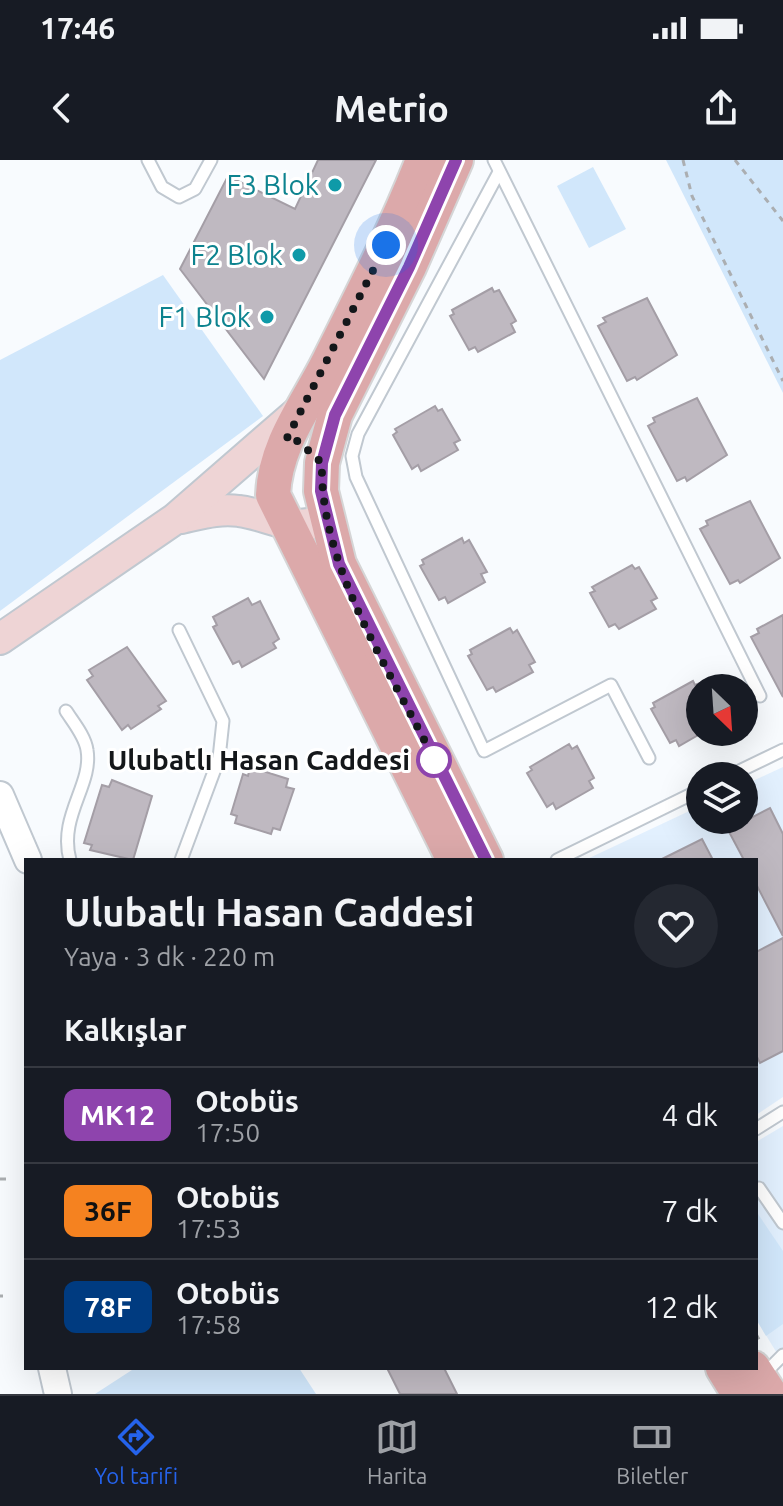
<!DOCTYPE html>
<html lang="tr">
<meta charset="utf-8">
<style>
body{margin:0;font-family:Ubuntu,sans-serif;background:#242831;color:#f1f3f6;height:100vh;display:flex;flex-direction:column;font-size:30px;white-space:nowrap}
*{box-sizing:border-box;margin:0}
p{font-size:26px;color:#9ea1a6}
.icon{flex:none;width:44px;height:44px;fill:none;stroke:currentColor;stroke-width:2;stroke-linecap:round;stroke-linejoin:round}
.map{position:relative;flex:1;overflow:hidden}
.drawer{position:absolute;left:24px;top:698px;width:734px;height:512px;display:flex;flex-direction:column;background:#171b24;border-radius:0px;box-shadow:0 8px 32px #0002}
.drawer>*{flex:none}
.badge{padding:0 16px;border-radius:12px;font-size:28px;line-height:52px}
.needle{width:52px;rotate:155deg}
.fabs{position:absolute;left:686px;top:514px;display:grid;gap:16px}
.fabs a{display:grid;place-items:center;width:72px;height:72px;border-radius:50%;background:#171b24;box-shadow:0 8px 32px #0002;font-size:40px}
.you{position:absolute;width:40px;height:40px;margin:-20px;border:6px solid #fff;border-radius:50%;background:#1a73e8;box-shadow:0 0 0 12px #1a73e833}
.map>.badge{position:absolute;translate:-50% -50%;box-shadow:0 0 0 4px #fff}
h2{padding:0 40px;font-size:30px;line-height:72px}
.round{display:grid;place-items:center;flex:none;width:84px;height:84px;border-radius:42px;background:#242831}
.head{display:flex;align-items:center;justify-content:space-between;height:136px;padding:0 40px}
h1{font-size:38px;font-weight:700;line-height:60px}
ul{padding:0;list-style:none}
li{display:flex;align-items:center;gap:24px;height:96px;padding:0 40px;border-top:2px solid #363941}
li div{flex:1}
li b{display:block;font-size:30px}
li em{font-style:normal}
li .badge{min-width:88px;font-weight:700;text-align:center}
.status{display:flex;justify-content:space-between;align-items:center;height:56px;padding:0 40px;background:#171b24;direction:ltr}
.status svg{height:22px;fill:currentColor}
header{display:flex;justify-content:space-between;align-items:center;height:104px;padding:0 40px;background:#171b24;font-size:36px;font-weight:700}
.tabs{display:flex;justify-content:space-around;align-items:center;height:112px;border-top:2px solid #363941;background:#171b24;font-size:22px;color:#9ea1a6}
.tabs a{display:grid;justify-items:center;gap:4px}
.tabs .selected{color:#2563eb}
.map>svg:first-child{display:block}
.built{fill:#e2f0fe}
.green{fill:#d1e7fb}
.building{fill:#bfb9c1;stroke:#a49ea6;stroke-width:2}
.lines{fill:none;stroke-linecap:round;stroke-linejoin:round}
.service-casing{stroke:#c0c8d0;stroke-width:15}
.tertiary-casing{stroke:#c0c8d0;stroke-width:30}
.secondary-casing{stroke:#c0c8d0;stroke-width:34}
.primary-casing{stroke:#d5d5d6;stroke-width:38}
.path{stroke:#abaeb1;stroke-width:3;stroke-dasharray:6 6;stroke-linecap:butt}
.service{stroke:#fff;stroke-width:11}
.tertiary{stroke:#fff;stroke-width:26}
.secondary{stroke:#eed4d5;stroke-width:30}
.primary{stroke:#dca9aa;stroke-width:34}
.line-casing{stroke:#fff;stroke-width:18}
.line{stroke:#8e44ad;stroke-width:12}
.walk{stroke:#14171a;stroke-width:8;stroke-dasharray:0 14.4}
.culture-dot{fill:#0f9aa8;stroke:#fff;stroke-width:3}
.stop-dot{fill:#fff;stroke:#8e44ad;stroke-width:4}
.labels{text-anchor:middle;stroke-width:6;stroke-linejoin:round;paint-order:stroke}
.culture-label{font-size:28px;fill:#0d838f;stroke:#fff;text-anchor:end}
.stop-label{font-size:28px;font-weight:bold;fill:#14171a;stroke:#fff;text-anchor:end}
</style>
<div class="status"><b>17:46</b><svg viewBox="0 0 49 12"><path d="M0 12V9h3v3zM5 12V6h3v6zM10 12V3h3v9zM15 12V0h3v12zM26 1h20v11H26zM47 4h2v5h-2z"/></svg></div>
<header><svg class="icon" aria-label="back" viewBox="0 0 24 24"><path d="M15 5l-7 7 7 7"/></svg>Metrio<svg class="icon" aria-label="share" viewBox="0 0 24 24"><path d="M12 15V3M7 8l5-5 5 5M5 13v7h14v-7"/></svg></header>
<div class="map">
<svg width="783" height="1234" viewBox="0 0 783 1234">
<rect width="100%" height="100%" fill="#f8fbfe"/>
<g class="built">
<path d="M783,607V937L756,955V700H585L700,646V660H744V625Z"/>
<path d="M783,966V1203L756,1159V982Z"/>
</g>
<g class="green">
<path d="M666,0H783V233Z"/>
<path d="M593,7L626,69L589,88L557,26Z"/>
<path d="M163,115L263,256L0,451V200Z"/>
<path d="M756,1051L783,1091V1164L766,1176L756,1159Z"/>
<path d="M135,1208H299L316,1234H95Z"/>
</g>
<g class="building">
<path d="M318,0H376L264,219L180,109L228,16L295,49Z"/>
<path d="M492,128L494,132L499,130L516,161L511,164L515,172L478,192L475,187L469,190L450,156L454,154L452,150Z"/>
<path d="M647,138L677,195L637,220L635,217L627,221L598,166L606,162L603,158Z"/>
<path d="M697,238L727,295L687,321L685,317L677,321L648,266L655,262L653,258Z"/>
<path d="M435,246L438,251L442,249L460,280L454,283L458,290L421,311L418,305L412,309L393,275L397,272L395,269Z"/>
<path d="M750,341L780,398L740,423L738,420L730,424L700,369L708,365L706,361Z"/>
<path d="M462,378L464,383L469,380L487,412L481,414L485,422L448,443L445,437L439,440L420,406L424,404L422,400Z"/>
<path d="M632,405L635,409L639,407L657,438L651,441L656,449L619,469L615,464L609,467L590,433L595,431L592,427Z"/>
<path d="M248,438L252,445L260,441L279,479L273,483L276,488L242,507L239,501L233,504L213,467L217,465L213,457Z"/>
<path d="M783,455V537L751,477L759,473L757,469Z"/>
<path d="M510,468L513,473L517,470L535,502L529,505L533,512L496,532L493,527L487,530L468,496L472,494L470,490Z"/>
<path d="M127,487L166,541L158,546L161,549L131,569L128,565L122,570L87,520L93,516L89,510Z"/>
<path d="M693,521L695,525L700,523V574L679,586L676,580L670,583L651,549L655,547L653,543Z"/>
<path d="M569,584L572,589L577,586L594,618L589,621L593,628L556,649L553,643L547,647L527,613L532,610L530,607Z"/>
<path d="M250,607L288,619L286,627L294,629L280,670L273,668L271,674L235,663L237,656L231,654L243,614L248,616Z"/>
<path d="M112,620L152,636L133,700L90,690L92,685L84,683L102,625L109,627Z"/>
<path d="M770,648L783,674V776L756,724V700H744L728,670Z"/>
<path d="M702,679L713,700H660Z"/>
<path d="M783,778V891L760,903L756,895V792Z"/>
<path d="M387,1208H444L457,1234H400Z"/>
</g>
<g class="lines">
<defs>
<g id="service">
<path d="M148,0L162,27L179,37L195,29L211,0"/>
<path d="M494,0L760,536"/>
<path d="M499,12L358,274L352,296L356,317L484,591L611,525L649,598"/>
<path d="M179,470L223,561L219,598L181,700"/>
<path d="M66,551C73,562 85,576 87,590C93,625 58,656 70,700"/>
<path d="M729,616L783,590"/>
<path d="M557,700L700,630"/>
<path d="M756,969L783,952"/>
<path d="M759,1028L783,1063"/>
<path d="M763,1215L783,1195"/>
</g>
<g id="tertiary">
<path d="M0,635L28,700"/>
<path d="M52,1208L58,1234"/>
</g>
<g id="secondary">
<path d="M181,358C200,354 219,348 239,351C268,354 297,376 326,357"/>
<path d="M0,479L175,359L297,253"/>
</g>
<g id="primary">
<path d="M423,0C396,69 362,135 329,201C307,245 275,284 273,335L454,700"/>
<path d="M456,0L409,107L335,255L322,303L321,331L339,404L486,700"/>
<path d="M723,1208L739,1234"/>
<path d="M753,1208L770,1234"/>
</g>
</defs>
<use href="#service" class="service-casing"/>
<use href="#tertiary" class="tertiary-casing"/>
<use href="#secondary" class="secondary-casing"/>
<use href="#primary" class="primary-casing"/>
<g class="path">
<path d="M683,0L692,36L783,221"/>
<path d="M735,0L783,61"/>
<path d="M0,1019H7"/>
<path d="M0,1136H3"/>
<path d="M756,1174L761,1183"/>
</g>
<use href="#service" class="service"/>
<use href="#tertiary" class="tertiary"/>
<use href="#secondary" class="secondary"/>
<use href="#primary" class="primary"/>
</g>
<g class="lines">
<defs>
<path id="line" d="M456,0L409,107L335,255L322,303L321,331L339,404L486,700"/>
</defs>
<use href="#line" class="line-casing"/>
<use href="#line" class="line"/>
<path class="walk" d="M386,85L286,280L298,281L322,303C319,406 391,512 436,603L434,600"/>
</g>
<g class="culture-dot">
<circle cx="335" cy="25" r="8"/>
<circle cx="299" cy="95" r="8"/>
<circle cx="267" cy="157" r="8"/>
</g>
<circle class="stop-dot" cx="434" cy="600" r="16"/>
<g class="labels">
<g class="culture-label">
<text x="319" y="35">F3 Blok</text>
<text x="283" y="105">F2 Blok</text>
<text x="251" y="167">F1 Blok</text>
</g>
<g class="stop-label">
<text x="410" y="610">Ulubatlı Hasan Caddesi</text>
</g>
</g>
</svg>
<div class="fabs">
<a><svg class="needle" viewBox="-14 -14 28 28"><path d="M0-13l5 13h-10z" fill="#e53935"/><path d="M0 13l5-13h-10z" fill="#9ea1a6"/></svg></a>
<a><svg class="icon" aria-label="layers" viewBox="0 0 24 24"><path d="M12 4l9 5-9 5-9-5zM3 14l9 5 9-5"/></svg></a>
</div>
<div class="you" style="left:386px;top:85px"></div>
<section class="drawer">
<div class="head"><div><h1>Ulubatlı Hasan Caddesi</h1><p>Yaya · 3 dk · 220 m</p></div><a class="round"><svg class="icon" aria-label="heart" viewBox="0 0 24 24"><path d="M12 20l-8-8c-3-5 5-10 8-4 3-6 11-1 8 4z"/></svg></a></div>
<h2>Kalkışlar</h2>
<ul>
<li><span class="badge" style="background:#8e44ad;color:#fff">MK12</span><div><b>Otobüs</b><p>17:50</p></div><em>4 dk</em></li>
<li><span class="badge" style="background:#f58220;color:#111">36F</span><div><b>Otobüs</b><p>17:53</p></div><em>7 dk</em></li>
<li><span class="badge" style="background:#003b80;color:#fff">78F</span><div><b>Otobüs</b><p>17:58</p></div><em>12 dk</em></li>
</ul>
</section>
</div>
<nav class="tabs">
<a class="selected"><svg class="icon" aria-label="directions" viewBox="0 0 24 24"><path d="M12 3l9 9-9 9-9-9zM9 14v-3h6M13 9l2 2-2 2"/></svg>Yol tarifi</a>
<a><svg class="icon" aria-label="map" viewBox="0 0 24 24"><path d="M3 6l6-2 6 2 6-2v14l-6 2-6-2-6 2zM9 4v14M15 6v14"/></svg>Harita</a>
<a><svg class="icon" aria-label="tickets" viewBox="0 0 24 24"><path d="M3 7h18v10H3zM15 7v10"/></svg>Biletler</a>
</nav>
